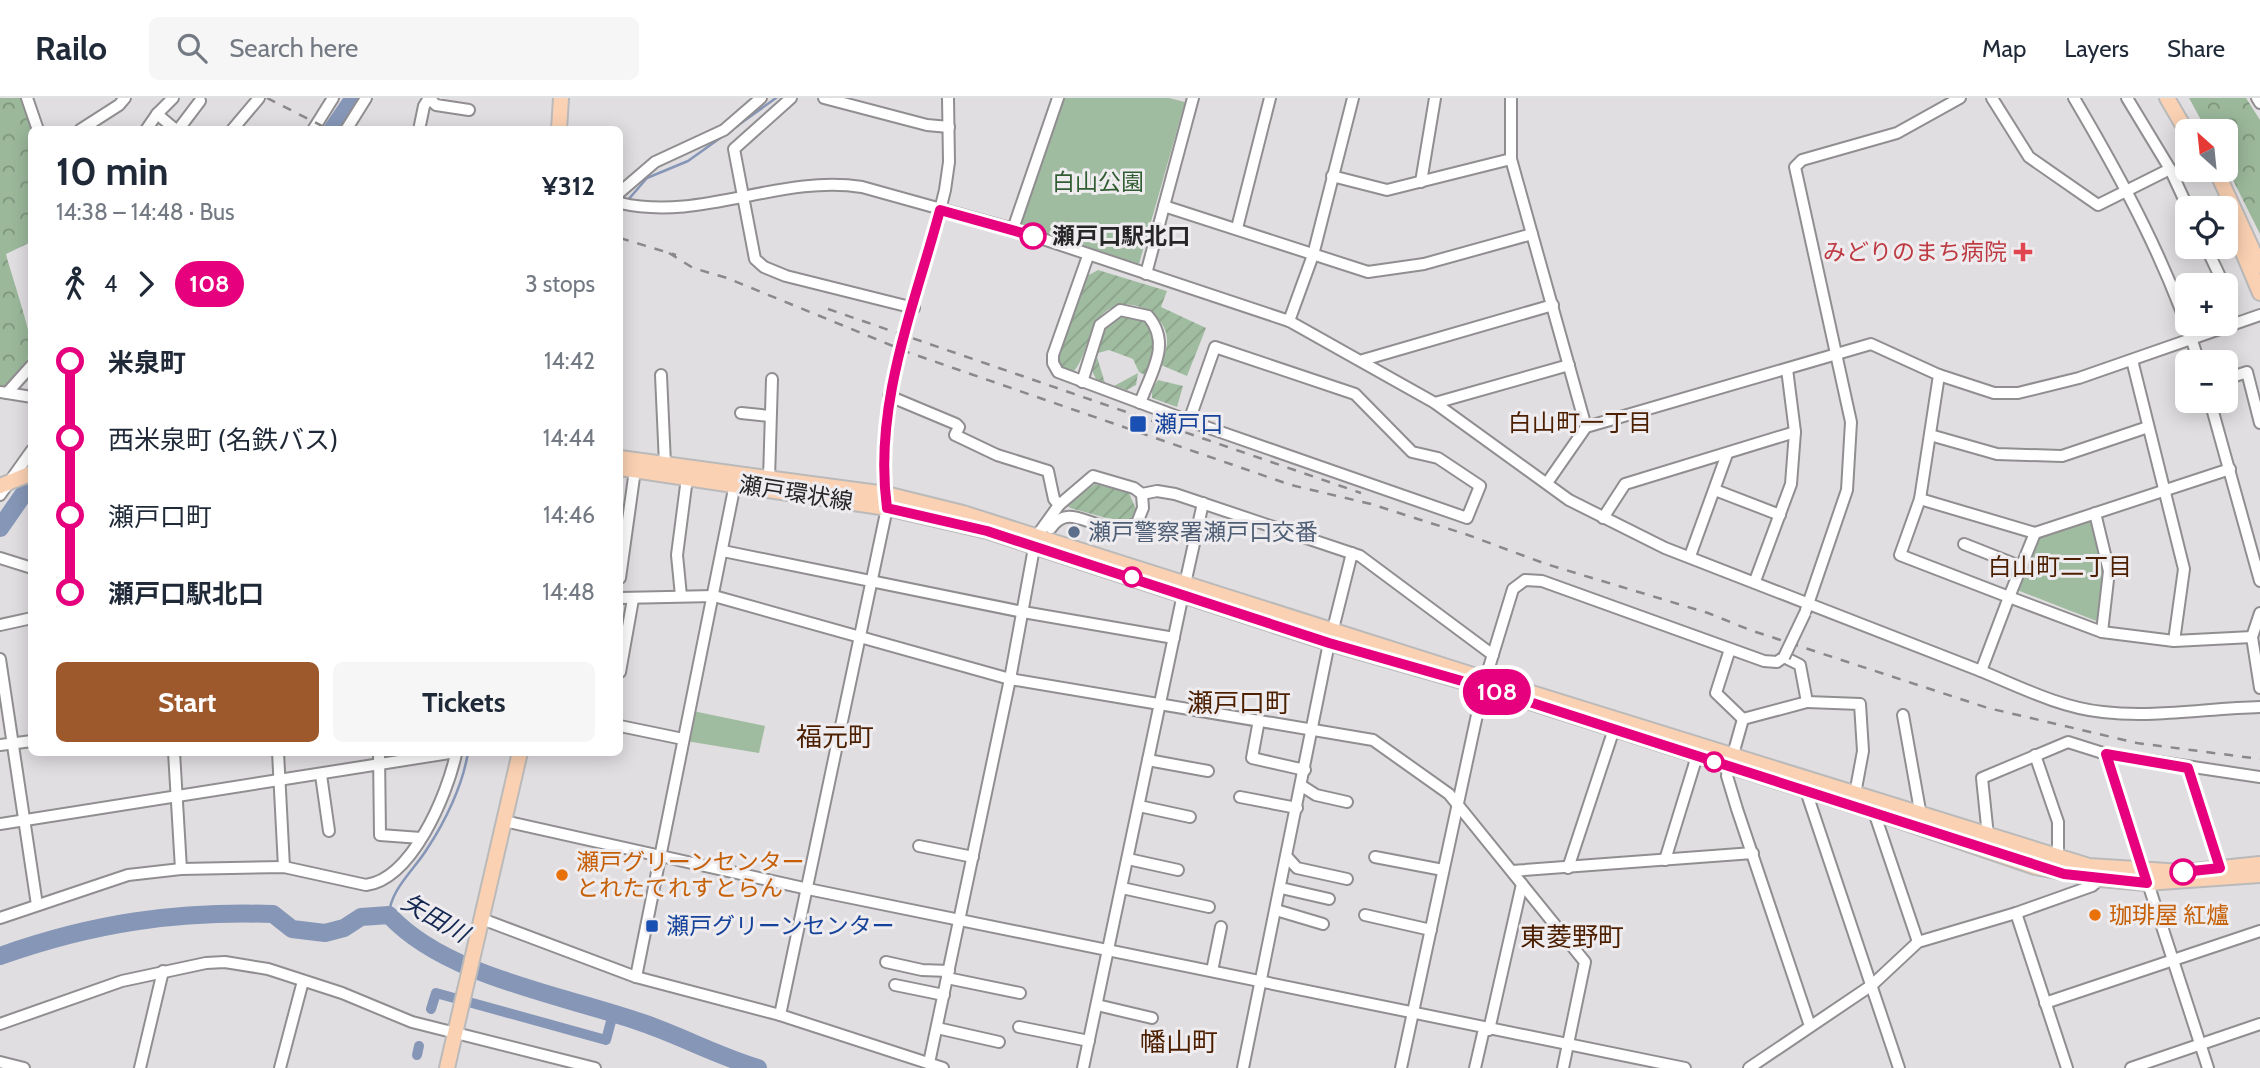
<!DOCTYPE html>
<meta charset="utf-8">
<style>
body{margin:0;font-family:Cabin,"Noto Sans JP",sans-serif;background:#f6f6f7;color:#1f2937;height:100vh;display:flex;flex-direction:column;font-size:26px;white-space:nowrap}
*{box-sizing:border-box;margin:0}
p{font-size:23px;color:#747a83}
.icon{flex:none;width:38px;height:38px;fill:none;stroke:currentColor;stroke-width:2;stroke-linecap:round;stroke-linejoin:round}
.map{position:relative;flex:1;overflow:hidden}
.side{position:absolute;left:28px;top:28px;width:595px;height:630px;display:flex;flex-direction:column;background:#fff;border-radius:10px;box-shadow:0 4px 18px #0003}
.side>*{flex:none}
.badge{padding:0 14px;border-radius:23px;font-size:24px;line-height:46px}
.needle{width:46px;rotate:333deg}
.tools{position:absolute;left:2175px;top:21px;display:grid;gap:14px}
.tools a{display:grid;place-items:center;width:63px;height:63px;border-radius:10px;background:#fff;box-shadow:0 4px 18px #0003;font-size:35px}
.map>.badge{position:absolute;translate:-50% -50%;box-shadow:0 0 0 4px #fff}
.legs{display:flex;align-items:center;gap:10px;height:77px;padding:0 28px;font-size:23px}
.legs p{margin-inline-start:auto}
.summary{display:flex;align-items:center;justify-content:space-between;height:119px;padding:0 28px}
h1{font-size:38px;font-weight:700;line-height:52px}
.action{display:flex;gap:14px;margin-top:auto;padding:14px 28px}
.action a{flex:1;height:80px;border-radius:10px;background:#9d592b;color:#fff;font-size:28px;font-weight:700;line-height:80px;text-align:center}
.action a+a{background:#f6f6f7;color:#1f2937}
ul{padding:0 28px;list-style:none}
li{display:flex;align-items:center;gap:24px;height:77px;font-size:26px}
li i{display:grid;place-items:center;width:10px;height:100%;margin:0 9px;background:currentColor}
li i::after{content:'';width:18px;height:18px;margin:-9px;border:5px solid;border-radius:50%;background:#fff}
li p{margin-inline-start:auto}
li:first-child i{background:linear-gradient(#0000 50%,currentColor 0)}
li:last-child i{background:linear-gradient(currentColor 50%,#0000 0)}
header{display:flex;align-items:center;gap:42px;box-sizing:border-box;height:98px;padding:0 35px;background:#fff;border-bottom:2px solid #e0e1e3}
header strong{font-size:33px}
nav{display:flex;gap:38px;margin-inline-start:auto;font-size:24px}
.search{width:490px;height:63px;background:#f6f6f7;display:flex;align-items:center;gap:18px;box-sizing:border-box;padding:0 24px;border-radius:10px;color:#747a83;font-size:26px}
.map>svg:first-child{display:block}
.forest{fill:url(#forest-crowns)}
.park{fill:#a0bca0}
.garden{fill:url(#garden-furrows)}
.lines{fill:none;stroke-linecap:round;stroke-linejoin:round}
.stream{stroke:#8596b7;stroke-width:2.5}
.canal{stroke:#8596b7;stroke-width:10}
.river{stroke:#8596b7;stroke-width:18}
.minor-casing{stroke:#918e91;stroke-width:14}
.major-casing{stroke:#bababa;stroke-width:18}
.minor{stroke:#fff;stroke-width:10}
.major{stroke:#fbd1b3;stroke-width:14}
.rail{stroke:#8a888a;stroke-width:2.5;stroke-dasharray:9 9;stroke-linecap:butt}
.minor-bridge-casing{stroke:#918e91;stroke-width:14;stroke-linecap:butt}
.minor-bridge{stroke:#fff;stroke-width:10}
.line-1-casing{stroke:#fff;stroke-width:16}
.line-1{stroke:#e6007e;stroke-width:10}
.stop-1-dot{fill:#fff;stroke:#e6007e;stroke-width:3.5}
.health-dot{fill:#e0444e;stroke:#eeecef;stroke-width:2.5}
.transit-dot{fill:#1a4fb4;stroke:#eeecef;stroke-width:2.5}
.service-dot{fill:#5c6f8a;stroke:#eeecef;stroke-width:2.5}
.food-dot{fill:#e8710a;stroke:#eeecef;stroke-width:2.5}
.labels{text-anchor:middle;stroke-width:6;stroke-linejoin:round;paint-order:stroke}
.park-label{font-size:23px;fill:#315d33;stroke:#eeecef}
.stop-label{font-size:23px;font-weight:bold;fill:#272627;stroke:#eeecef;text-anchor:start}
.health-label{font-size:23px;fill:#be3a42;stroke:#eeecef;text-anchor:end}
.transit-label{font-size:23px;fill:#164399;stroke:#eeecef;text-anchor:start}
.street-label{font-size:23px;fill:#272627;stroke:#eeecef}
.service-label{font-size:23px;fill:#4e5e75;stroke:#eeecef;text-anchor:start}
.food-label{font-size:23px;fill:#c56008;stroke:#eeecef;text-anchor:start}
.neighbourhood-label{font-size:24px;fill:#4b1f00;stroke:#eeecef}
.water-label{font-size:24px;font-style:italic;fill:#132752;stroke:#eeecef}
.quarter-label{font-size:26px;fill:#4b1f00;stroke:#eeecef}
</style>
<header>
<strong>Railo</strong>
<div class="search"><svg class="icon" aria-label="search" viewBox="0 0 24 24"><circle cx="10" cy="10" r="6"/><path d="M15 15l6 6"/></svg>Search here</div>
<nav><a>Map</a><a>Layers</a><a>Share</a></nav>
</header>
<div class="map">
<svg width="2260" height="970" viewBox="0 0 2260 970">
<defs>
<pattern id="forest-crowns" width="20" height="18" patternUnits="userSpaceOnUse" patternTransform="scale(1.75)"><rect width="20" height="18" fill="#9bb89b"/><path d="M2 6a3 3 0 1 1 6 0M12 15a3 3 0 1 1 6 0" fill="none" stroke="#7e957e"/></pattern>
<pattern id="garden-furrows" width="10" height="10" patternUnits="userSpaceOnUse" patternTransform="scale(1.75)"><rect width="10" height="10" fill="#a0bca0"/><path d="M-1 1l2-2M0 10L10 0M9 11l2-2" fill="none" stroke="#8aa18a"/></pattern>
</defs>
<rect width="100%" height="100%" fill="#e1dee1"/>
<g class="forest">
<path d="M0,0H21L32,31L31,144L6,156C10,173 34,242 31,253C28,265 14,280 6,290L0,289Z"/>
<path d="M2189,0H2246L2260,22V136L2226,68V33H2207Z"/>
</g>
<g class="park">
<path d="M1062,0H1169L1185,4L1139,166L1019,126Z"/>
<path d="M2092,416L2105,471L2099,524L2017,492L2040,433Z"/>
<path d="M693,613L765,628L759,655L686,643Z"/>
</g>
<g class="garden">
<path d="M1098,172L1167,193L1161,209L1206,230L1187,278L1161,267C1163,260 1166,253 1167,246C1170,220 1137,199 1113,209C1086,221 1090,259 1071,276L1056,267L1055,260L1087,178Z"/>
<path d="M1119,217C1163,219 1157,246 1145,277L1139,274L1133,261L1109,252L1098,255L1106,227Z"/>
<path d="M1097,259L1105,285L1096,281L1092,273Z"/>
<path d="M1138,275L1136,287L1127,292L1114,288Z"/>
<path d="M1158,282L1183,288L1177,309L1152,300V291Z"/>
<path d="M1095,386L1129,395L1136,411L1128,426L1070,410L1067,407Z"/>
</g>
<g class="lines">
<g class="stream">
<path d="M628,102L647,80L688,63L776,0"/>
<path d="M389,817C390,792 414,772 427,751C445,724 463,687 468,654"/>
</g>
<g class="canal">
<path d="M431,911L436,895L606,942L613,916"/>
<path d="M417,957L419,948"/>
</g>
<g class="river">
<path d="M332,32L354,0"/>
<path d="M0,430L32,384"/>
<path d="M0,858C93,825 175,813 273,816L292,831L325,835L344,830L361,819L389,817C446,879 564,897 643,925C681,938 718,958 758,970"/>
</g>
<defs>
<g id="minor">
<path d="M27,0L38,32"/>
<path d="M429,0L436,7L469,12"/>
<path d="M791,0L734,51L755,161L764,169L786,178L914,210"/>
<path d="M824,0L927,27L949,29"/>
<path d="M1511,0V61L1586,329"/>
<path d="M1992,0L2029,59L2098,107L2170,71"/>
<path d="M2074,0C2124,85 2170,170 2199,264"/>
<path d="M2127,0L2170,71L2188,110"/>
<path d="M2257,0L2260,5"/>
<path d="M157,16L173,0"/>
<path d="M80,32L119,7L125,0"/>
<path d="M146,32L157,16L176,32"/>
<path d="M178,32L200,3"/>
<path d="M232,32L259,0"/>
<path d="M313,32L333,0"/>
<path d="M346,32L366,0"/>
<path d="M419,32L424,8L429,0"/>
<path d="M1332,78L1387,92L1511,61"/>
<path d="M1421,84L1435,0"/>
<path d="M620,94L655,64L724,32L761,0"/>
<path d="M620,105C702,124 780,76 862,89L1013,131L1289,223L1435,305L1569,402L1665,450L1981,573L2009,499L2102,534L2174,543"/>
<path d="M1164,108L1193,0"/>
<path d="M1237,130L1270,0"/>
<path d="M1013,131L1058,0"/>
<path d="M2206,149L2224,187"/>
<path d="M1088,158L1053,257V265L1058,274L1189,323"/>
<path d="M1146,176L1164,108L1368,174L1424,166L1532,136"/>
<path d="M1289,223L1313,157L1353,0"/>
<path d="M1215,249L1355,296L1412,354L1438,360L1480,388L1467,420L1189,323Z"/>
<path d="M1363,262L1553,207"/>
<path d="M2132,262L2184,471L2174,543L2252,539L2260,515"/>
<path d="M661,277L665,366"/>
<path d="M1939,277L1994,295H2018L2079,280L2260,217"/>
<path d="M2226,281L2247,274L2260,325"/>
<path d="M1082,284L1100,227L1120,212L1148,218C1172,246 1151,274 1140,305"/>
<path d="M0,294L32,299"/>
<path d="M7,295L32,267"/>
<path d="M889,298L956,326L959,329L955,337L997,357L1048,373L1054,401L1059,407"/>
<path d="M2210,303L2260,483"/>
<path d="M1435,305L1569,267"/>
<path d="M741,315L770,318"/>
<path d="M1930,337L1997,356L2062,358L2148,329"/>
<path d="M769,381L772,281"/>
<path d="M1547,385L1586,329L1871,246L1939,277L1920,401L1900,457L2009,499L2035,435"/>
<path d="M1715,392L1780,417"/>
<path d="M0,397L32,352"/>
<path d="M1920,401L2035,435L2230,371"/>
<path d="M2095,415L2109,473L2102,534"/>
<path d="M1603,420L1625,386L1795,334"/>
<path d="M1051,430C1072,399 1099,444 1137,425L1143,410L1142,396"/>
<path d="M1964,446L2022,469"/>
<path d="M723,453L1023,514L1174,540"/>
<path d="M1690,458L1727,356"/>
<path d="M0,460L32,470"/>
<path d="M620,480L635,372"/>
<path d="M1755,483L1791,386L1795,334L1787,271"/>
<path d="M1185,486L1203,405"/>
<path d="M681,498L677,457L687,380"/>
<path d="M620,500L714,498L1010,581L1373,642L1449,696L1585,864L1563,970"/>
<path d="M1806,512L1847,392L1851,324L1795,69L1802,62L1897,35L1960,0"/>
<path d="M0,527L32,520"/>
<path d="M1333,531L1352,455"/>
<path d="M2252,539L2260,590"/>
<path d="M0,561L37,807"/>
<path d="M1981,573C2020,589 2061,610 2103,614C2155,620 2209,610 2260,609"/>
<path d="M620,574L633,501"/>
<path d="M1807,604L1860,606L1863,653L1855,696"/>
<path d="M1903,617L1921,718"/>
<path d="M1259,622L1252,660L1305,672"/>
<path d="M620,628L683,641"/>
<path d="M0,647L32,643"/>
<path d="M174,654L181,771"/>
<path d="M278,654L284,769"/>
<path d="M379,654L380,737L421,740"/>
<path d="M2106,656L2260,679"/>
<path d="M2035,657L2058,724V761"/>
<path d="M1732,660L1743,621"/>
<path d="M1148,662L1208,673"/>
<path d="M1728,669L1727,678L1737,711L1810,928"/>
<path d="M2188,670L2220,770"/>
<path d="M321,677L329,733"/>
<path d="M1302,688L1316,697L1347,704"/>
<path d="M1806,693L1899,970"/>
<path d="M1240,699L1297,710"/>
<path d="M1139,708L1190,719"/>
<path d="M1874,714L1918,844"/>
<path d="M504,723L808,791L1685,970"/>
<path d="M0,726L456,654"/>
<path d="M1988,738L1982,680L2068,644L2106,656L2208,970"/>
<path d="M919,748L973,759"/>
<path d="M1375,759L1443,772"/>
<path d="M1288,760L1297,770L1347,781"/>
<path d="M1128,761L1178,772"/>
<path d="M1665,762L1697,658"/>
<path d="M1568,770L1614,631"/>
<path d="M1512,773L1753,755"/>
<path d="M1122,790L1209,809"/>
<path d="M1281,790L1329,801"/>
<path d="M1276,812L1323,826"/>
<path d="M2016,815L2067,970"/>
<path d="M1365,817L1431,832"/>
<path d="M0,820L128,777L181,771L284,769L366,787C412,781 447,697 456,656"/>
<path d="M482,821L636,879L780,917L943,970"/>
<path d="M886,864L922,872L949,873"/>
<path d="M1212,873L1221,829"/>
<path d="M636,879L735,386"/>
<path d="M947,880L1020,895"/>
<path d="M895,887L944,897"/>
<path d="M2045,905L2260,833"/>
<path d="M1097,907L1152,920"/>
<path d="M780,917L887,410C873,300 920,197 945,92L949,64L948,0"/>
<path d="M0,926L122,883L206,865L225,864L268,871L342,895L412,924L595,970"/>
<path d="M1019,929L1089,943"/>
<path d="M937,930L999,944"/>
<path d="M1489,932L1522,786"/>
<path d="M0,964L24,970"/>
<path d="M929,965L1010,581L1036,439L1059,407L1093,378L1134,390L1142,396L1157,393L1175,396L1360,458L1493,557"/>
<path d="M140,970L163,873"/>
<path d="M280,970L303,883"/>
<path d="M1083,970L1183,496"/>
<path d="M1243,970L1329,545"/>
<path d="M1401,970L1483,589L1513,491L1525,482L1542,483L1764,563L1777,564L1784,559L1800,567L1807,604L1743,621L1716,595L1730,551"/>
<path d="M1475,970L1484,931"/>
<path d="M1749,970L1872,887L1918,844L2016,815L2092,788L2100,781"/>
<path d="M2131,970L2260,926"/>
</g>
<g id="major">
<path d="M2167,0L2188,36"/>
<path d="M559,32L561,0"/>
<path d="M2216,72L2260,168"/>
<path d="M2226,114L2260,195"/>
<path d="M620,360L886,396L963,415L1473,577"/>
<path d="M620,370L887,410L987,433L1329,545L1483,589L1874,714L2035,769L2100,781L2146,785L2260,777"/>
<path d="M0,388L32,375"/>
<path d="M1509,588L2089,768L2183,774L2260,766"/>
<path d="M447,970L520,654"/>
</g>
</defs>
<use href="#minor" class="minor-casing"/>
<use href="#major" class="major-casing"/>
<use href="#minor" class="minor"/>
<use href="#major" class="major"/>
<g class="rail">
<path d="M267,0L330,32"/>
<path d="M620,140L676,157"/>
<path d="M669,155L693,170L727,180L910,255L1291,387L1371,406L1468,437L1546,466L1708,515L1750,532L1988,610L2137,645L2260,661"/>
<path d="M828,211L1361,395"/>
</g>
<defs>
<path id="minor-bridge" d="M1784,559L1805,515"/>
</defs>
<use href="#minor-bridge" class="minor-bridge-casing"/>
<use href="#minor-bridge" class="minor-bridge"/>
</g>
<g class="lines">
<defs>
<path id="line-1" d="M1033,138L940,112C914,209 873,307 887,410L987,433L1329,545L1483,589L2064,776L2147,785L2106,656L2188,670L2220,770L2183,774"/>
</defs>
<use href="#line-1" class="line-1-casing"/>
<use href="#line-1" class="line-1"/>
</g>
<g class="stop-1-dot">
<circle cx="1033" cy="138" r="12"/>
<circle cx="1132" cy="479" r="9"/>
<circle cx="1714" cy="664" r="9"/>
<circle cx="2183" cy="774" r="12"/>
</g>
<path class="health-dot" d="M2019.5 143.5h7v7h7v7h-7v7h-7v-7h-7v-7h7z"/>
<g class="transit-dot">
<rect x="1129" y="317" width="18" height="18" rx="3.5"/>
<rect x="645" y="821" width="14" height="14" rx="3.5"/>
</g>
<circle class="service-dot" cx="1074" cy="434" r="7"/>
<g class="food-dot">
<circle cx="562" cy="777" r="7"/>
<circle cx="2095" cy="817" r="7"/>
</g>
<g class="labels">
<g class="park-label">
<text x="1098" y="92">白山公園</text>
</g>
<g class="stop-label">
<text x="1052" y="146">瀬戸口駅北口</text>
</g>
<g class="health-label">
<text x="2007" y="162">みどりのまち病院</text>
</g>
<g class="transit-label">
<text x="1154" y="334">瀬戸口</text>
<text x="666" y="836">瀬戸グリーンセンター</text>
</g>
<g class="street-label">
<text transform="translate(796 395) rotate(9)" y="8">瀬戸環状線</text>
</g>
<g class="service-label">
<text x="1088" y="442">瀬戸警察署瀬戸口交番</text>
</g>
<g class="food-label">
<text x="576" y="772">瀬戸グリーンセンター<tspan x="576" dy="26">とれたてれすとらん</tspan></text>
<text x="2109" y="825">珈琲屋 紅爐</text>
</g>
<g class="neighbourhood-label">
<text x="1580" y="333">白山町一丁目</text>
<text x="2060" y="477">白山町二丁目</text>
</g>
<g class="water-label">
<text transform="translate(435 820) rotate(30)" y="8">矢田川</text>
</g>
<g class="quarter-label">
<text x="1239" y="614">瀬戸口町</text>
<text x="835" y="648">福元町</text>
<text x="1572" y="848">東菱野町</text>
<text x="1179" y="953">幡山町</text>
</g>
</g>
</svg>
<div class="tools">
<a><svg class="needle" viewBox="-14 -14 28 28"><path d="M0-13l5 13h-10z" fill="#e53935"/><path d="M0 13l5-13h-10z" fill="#747a83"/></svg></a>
<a><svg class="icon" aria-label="locate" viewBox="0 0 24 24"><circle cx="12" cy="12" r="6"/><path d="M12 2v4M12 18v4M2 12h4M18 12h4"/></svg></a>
<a>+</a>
<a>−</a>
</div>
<b class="badge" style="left:1497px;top:594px;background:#e6007e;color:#fff">108</b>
<section class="side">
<div class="summary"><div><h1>10 min</h1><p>14:38 – 14:48 · Bus</p></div><b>¥312</b></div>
<div class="legs"><svg class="icon" aria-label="walk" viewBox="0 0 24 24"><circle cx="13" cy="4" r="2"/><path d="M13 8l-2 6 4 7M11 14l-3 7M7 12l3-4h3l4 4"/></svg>4<svg class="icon" aria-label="forward" viewBox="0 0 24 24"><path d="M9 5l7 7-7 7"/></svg><b class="badge" style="background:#e6007e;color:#fff">108</b><p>3 stops</p></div>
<ul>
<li><i style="color:#e6007e"></i><b>米泉町</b><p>14:42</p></li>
<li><i style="color:#e6007e"></i><span>西米泉町 (名鉄バス)</span><p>14:44</p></li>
<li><i style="color:#e6007e"></i><span>瀬戸口町</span><p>14:46</p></li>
<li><i style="color:#e6007e"></i><b>瀬戸口駅北口</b><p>14:48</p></li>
</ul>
<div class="action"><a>Start</a><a>Tickets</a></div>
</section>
</div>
